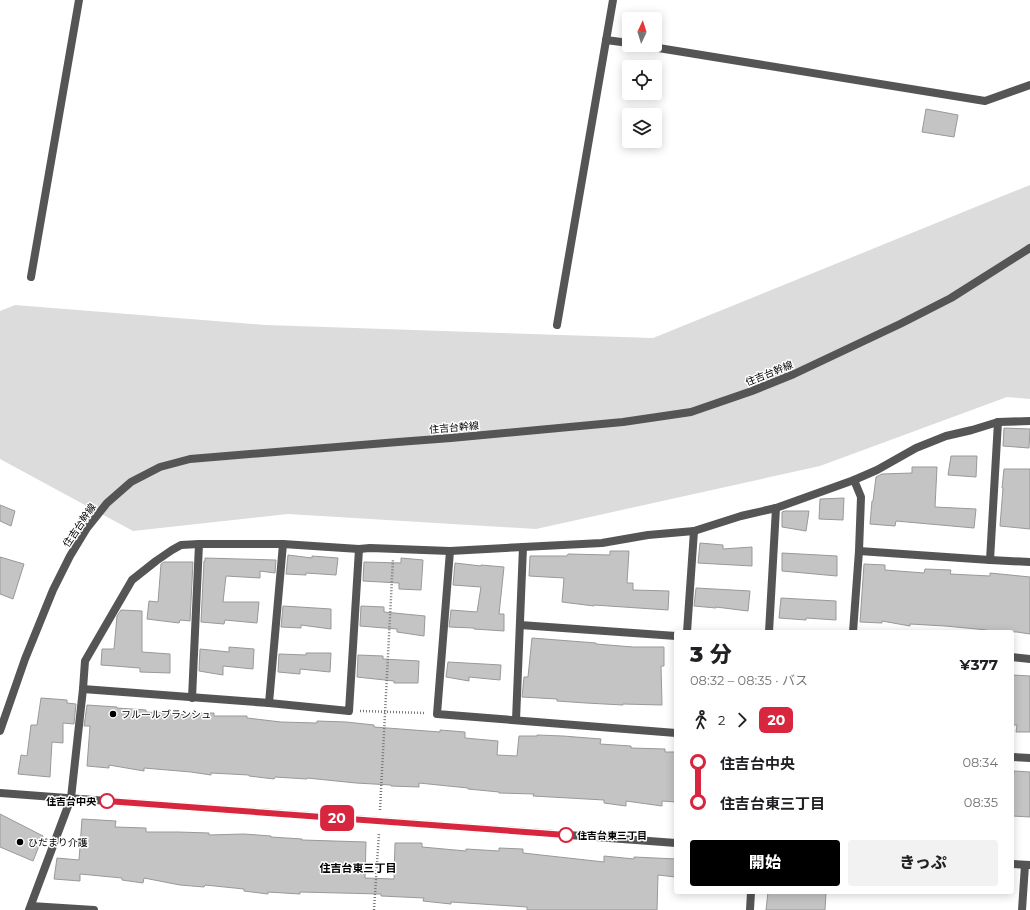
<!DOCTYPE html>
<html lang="ja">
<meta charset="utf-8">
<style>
body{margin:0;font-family:Montserrat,"Noto Sans JP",sans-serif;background:#f2f2f2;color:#202124;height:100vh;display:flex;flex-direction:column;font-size:15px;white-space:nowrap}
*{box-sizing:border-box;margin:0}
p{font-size:13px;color:#757577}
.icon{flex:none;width:22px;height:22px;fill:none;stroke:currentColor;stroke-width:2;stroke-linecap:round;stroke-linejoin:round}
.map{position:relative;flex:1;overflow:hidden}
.sheet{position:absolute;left:674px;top:630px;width:340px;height:264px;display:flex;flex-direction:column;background:#fff;border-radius:4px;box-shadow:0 2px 10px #0003}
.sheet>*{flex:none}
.badge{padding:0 8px;border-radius:6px;font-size:14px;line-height:26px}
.needle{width:26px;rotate:4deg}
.fabs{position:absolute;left:622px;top:12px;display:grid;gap:8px}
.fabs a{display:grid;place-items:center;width:40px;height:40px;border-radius:4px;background:#fff;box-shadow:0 2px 10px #0003;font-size:20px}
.map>.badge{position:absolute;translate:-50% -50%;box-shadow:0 0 0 2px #fff}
.legs{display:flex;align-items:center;gap:6px;height:44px;padding:0 16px;font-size:13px}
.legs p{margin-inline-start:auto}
.headline{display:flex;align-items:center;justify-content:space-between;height:68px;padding:0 16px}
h1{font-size:22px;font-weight:800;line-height:30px}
.action{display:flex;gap:8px;margin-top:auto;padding:8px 16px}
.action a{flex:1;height:46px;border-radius:4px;background:#000;color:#fff;font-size:16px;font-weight:800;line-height:46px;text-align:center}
.action a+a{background:#f2f2f2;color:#202124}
ul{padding:0 16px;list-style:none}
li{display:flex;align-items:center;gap:14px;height:40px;font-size:15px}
li i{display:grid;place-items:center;width:6px;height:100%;margin:0 5px;background:currentColor}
li i::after{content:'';width:10px;height:10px;margin:-5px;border:3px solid;border-radius:50%;background:#fff}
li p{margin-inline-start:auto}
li:first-child i{background:linear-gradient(#0000 50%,currentColor 0)}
li:last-child i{background:linear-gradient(currentColor 50%,#0000 0)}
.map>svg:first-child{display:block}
.green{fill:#dcdcdc}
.building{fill:#c4c4c4;stroke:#999}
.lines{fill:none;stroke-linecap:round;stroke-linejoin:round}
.path{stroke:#777;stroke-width:2.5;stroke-dasharray:1 2;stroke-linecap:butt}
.minor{stroke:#555;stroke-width:8}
.tertiary{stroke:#555;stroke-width:8}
.line-1-casing{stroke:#fff;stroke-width:9}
.line-1{stroke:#d7263d;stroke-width:6}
.poi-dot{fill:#000;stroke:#fff;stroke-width:1.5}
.stop-1-dot{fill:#fff;stroke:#d7263d;stroke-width:2}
.labels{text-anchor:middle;stroke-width:3;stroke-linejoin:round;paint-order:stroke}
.street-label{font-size:10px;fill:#000;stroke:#fff}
.poi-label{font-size:10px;fill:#000;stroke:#fff;text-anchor:start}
.stop-label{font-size:10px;font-weight:bold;fill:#000;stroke:#fff;text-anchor:end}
.neighbourhood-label{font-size:11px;font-weight:bold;fill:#000;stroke:#fff}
</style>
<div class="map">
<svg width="1030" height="910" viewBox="0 0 1030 910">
<rect width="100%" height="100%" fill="#fff"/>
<path class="green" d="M1030,185V399L1007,397L820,466L536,529L288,514L133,531L0,459V311L15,305L266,325L653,338Z"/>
<g class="building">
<path d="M926,109L958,115L954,137L922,132Z"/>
<path d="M1004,428L1030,429L1029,448L1003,446Z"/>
<path d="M951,456H977L976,477L948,475Z"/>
<path d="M912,467H937L935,507L976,509L974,528L896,521L895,526L870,524L872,501H873L876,477L882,474L912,473Z"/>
<path d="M1004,469H1030V529L1000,526L1003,488H1002Z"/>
<path d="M844,498L843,520L819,519L820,499Z"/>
<path d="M0,505L15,511L11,526L0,521Z"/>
<path d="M785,511H809L806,531L782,527V512Z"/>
<path d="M700,543L723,545V549L752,547V566L698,563Z"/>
<path d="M610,551H629L627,583H633V590L669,591L668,610L594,605V606L562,602L564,578L529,576L530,556H567L568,554L610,555Z"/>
<path d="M782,553L837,556V576L782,571Z"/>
<path d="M288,555L312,558V556L338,558L336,575L306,573V575L286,574Z"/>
<path d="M0,557L24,564L13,599L0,594Z"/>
<path d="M205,558L276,560L275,573L260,571V578L226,576L223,602H259L257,623L225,620L224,624L201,622L204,561H205Z"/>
<path d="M401,558L423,560L421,590L399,589V583L363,581L364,562L401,563Z"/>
<path d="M164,562H193L190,621L180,620L179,623L147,619L149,601L158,602L161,564Z"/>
<path d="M455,563L481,566V565L504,567L499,614H504V631L474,629V628L449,627L451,610L477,612L481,587L453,585Z"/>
<path d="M864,564L885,565V570L924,573L925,569L951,570L950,574L990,576V573L1030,577V634L1017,632L987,631V630L945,626L910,624V626L882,621V623L860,622Z"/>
<path d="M696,588L750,591L748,611L716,607V608L694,606Z"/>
<path d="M781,598L836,601V620L806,618V620L779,618Z"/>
<path d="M283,606L331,609V629L301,625V628L281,627Z"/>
<path d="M361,606L384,607V612L425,616L424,636L397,632V629L360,626Z"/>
<path d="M121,610L142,611V652L170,654V673L140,672V668L101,665L102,649H114L117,616Z"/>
<path d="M532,638L596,643V644L633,647H664V666H661L662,705L623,704V705L586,703L557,701V699L522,697L524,677H528Z"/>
<path d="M229,647L254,649L253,669L223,666V675L199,671L200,649L229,652Z"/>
<path d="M306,653H331L330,672L300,669V674L278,672L279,654L306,655Z"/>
<path d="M358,655L383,656V659L419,661L418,683H394V681L357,677Z"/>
<path d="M448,662L501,665L500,680L469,677V681L446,677Z"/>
<path d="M1012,675L1030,676V732H1016L1017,725H1012Z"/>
<path d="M41,698L67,700V703L76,704L74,724L63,723V743L52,742L50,777L18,774L21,755L27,756L31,725H37Z"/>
<path d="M87,705L117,707V708L146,710V712L189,715V713H214V716H247V718L281,722L317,723V721L346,722L374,725V727L440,732V730L465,732V738L498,741L497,755L517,756L519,736H537V735L563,736L601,739L600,744L631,746V748L665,749V752H676V802L662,801V806L626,801V806L604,803V800L533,796L534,794L499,793V792L468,789V788L419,783V787L391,786V785L356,783L307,778V779L275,777L274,779L249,776V775L211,773V775L191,772L144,768V771L109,765V768L87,766L90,726H84Z"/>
<path d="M1014,771L1030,772V817L1012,816V788Z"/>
<path d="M0,814L43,836L33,861L0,847Z"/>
<path d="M82,819L116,821L115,827L146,828V832H178L209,833V835L244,834L271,836V837L302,839V840L366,842L365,878L394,879L395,843H422V847L466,851V849L499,851V848L523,849V853L604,862V856L634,859V857L676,859V877L658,875L657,910H527V907L451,902V904L423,901L424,898L381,896V894L300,892V894L268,892V894L244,891V889L205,885L204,887L180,885L144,878L143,883L122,880V878L80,874V881L54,879L57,858L79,860Z"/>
<path d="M768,892H826L825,910H766Z"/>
</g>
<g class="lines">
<g class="path">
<path d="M360,711L425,713"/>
<path d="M380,810L393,559"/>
<path d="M374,910L379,833"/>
</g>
<g class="minor">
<path d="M606,40L629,43"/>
<path d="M640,45L985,101L1030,85"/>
<path d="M31,277L79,0"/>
<path d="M557,325L613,0"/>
<path d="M450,551L437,714L676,733"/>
<path d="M859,551L990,560L1030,562"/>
<path d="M990,560L998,422"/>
<path d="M520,625L676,636"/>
<path d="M687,632L694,531"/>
<path d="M769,632L776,508"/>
<path d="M853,632L859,551L861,497L854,480"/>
<path d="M1012,657L1030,659"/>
<path d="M83,689L269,703L349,711L359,549"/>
<path d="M192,698L199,544"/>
<path d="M269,703L283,544"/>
<path d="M516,720L523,547"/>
<path d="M1012,757L1030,758"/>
<path d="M31,906L94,910"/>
<path d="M29,910L71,798L83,689L85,661L132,580L156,561L172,550L181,545L199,544H283L359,549L370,548L450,551L523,547L602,543L648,535L694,531L741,516L776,508L854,480L877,470L916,448L946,436L972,430L998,422L1030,421"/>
<path d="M750,910L751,892"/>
<path d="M1022,910L1025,865"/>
</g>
<g class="tertiary">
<path d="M0,731L25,659L53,590L70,556L87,528L107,503L131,482L160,467L190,459L398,442L451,438L623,422L691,412L752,391L794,374L900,324L951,298L1030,248"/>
<path d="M0,793L676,843"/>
<path d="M1012,864L1030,865"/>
</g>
</g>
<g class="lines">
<defs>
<path id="line-1" d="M107,801L566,835"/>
</defs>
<use href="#line-1" class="line-1-casing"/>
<use href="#line-1" class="line-1"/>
</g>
<g class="poi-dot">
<circle cx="113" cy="714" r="4"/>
<circle cx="20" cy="842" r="4"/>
</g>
<g class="stop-1-dot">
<circle cx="107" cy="801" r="7"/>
<circle cx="566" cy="835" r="7"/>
</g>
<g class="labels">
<g class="street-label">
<text transform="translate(769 373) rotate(-22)" y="4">住吉台幹線</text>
<text transform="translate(454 427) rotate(-5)" y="4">住吉台幹線</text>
<text transform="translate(79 525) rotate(-56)" y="4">住吉台幹線</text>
</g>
<g class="poi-label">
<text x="121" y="718">フルールブランシュ</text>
<text x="28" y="846">ひだまり介護</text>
</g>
<g class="stop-label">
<text x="96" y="805">住吉台中央</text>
<text x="577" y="839" text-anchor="start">住吉台東三丁目</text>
</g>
<g class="neighbourhood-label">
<text x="358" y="872">住吉台東三丁目</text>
</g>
</g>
</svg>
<div class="fabs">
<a><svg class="needle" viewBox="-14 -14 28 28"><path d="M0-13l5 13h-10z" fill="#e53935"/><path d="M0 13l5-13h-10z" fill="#757577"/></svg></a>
<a><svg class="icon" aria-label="locate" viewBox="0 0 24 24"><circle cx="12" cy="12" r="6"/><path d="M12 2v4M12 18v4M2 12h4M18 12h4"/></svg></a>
<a><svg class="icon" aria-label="layers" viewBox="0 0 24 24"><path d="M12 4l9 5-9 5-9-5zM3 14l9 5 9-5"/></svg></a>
</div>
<b class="badge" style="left:337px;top:818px;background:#d7263d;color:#fff">20</b>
<section class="sheet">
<div class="headline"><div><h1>3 分</h1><p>08:32 – 08:35 · バス</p></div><b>¥377</b></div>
<div class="legs"><svg class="icon" aria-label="walk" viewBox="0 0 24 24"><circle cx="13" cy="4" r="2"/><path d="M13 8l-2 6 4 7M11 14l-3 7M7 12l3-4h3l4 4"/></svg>2<svg class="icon" aria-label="forward" viewBox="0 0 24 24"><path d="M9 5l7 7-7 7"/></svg><b class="badge" style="background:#d7263d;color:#fff">20</b></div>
<ul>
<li><i style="color:#d7263d"></i><b>住吉台中央</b><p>08:34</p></li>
<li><i style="color:#d7263d"></i><b>住吉台東三丁目</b><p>08:35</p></li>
</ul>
<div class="action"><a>開始</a><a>きっぷ</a></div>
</section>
</div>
